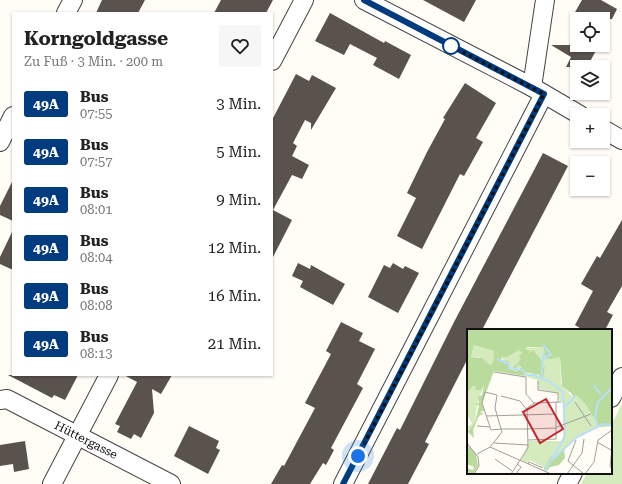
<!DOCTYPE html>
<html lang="de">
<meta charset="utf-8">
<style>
body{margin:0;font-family:"Roboto Serif",serif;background:#f6f6f6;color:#222;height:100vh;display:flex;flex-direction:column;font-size:15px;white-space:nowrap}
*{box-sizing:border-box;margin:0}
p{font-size:13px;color:#767676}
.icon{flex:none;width:22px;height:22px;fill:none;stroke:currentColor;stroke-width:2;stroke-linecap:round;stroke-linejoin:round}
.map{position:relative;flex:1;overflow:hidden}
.side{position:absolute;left:12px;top:12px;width:261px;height:364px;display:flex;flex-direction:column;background:#fff;border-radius:0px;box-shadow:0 1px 3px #0004}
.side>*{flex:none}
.badge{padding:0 8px;border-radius:3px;font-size:14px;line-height:26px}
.buttons{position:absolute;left:570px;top:12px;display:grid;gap:8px}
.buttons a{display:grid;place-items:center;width:40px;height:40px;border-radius:0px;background:#fff;box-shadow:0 1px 3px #0004;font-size:20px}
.you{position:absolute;width:20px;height:20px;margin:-10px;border:3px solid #fff;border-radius:50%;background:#1a73e8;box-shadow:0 0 0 6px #1a73e833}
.map>.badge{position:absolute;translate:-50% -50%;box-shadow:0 0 0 2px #fff}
.round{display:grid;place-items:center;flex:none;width:42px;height:42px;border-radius:0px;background:#f6f6f6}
.summary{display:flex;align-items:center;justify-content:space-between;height:68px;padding:0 12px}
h1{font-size:19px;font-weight:700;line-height:30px}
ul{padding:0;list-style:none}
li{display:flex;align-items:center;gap:12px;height:48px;padding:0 12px}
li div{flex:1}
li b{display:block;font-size:15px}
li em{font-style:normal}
li .badge{min-width:44px;font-weight:700;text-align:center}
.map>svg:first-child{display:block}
.green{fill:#d5ebbd}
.building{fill:#5a524d}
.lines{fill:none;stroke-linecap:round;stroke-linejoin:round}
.minor-casing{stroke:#444;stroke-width:20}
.minor{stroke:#fff;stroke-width:18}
.line-casing{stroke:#fff;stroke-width:9}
.line{stroke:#003b80;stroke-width:6}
.walk{stroke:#111;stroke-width:4;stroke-dasharray:0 7.2}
.stop-dot{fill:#fff;stroke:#003b80;stroke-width:2}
.labels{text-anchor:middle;stroke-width:4;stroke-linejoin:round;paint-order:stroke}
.street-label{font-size:12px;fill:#111;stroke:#fff}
.inset-river{fill:none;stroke:#b9e0f7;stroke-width:2}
.inset-road{fill:none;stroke:#a09f9a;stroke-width:1}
.view{fill:#c4262e;fill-opacity:0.15;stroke:#c4262e;stroke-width:2}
.inset-edge{fill:none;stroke:#111;stroke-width:2}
</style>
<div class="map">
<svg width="622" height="484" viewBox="0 0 622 484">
<rect width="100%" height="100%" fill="#fffdf5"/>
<path class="green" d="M622,404V484H581L587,473H611V425Z"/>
<g class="building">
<path d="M102,0H145L138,13H96Z"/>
<path d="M221,0H273L266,13H214Z"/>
<path d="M423,0H476L464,22Z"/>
<path d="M582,0H601L617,9L612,19H571Z"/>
<path d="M330,13L384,43L385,41L411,55L399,79L373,65L377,58L350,44L344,55L315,41Z"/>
<path d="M551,45H599L587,67H566L571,57Z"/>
<path d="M296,74L309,81L312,75L336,88L311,130V123L305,120L293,143L297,146L292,156L309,165L302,179L292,175L273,210L292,220L272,259V120Z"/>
<path d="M465,83L496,103L476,138L483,142L464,176L460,174L422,249L397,236L416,198L407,193L427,152L445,119L443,118Z"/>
<path d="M543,153L568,166L482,330H468V358L425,442L429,444L408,484H368L397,428L400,430L454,322Z"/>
<path d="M13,180V221L0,215V206Z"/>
<path d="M622,220V286L607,312L613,315L605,330H583L575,325L593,291L581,284L597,256L600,258Z"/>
<path d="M13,230V270L0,264V257Z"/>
<path d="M298,263L310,269L311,265L345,284L333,305L300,287L303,281L292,276Z"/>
<path d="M393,263L403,269L405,266L419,273L398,313L368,297L384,265L390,268Z"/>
<path d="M341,322L363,333L359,341L375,349L357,384L363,388L331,448L334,450L326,465L323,463L310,484H271L282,465L284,466L315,408L305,403L331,354L326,351Z"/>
<path d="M8,375H78L65,400L54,395L52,398Z"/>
<path d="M124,375H172L161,394L152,389L154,413L141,438L134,434L131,439L117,432L120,426L115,424L137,382Z"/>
<path d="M189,426L219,441L216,448L220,450L208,474L174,456Z"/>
<path d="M25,441L29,469L14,472L13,464L0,466V445Z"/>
</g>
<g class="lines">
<defs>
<g id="minor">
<path d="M364,0L532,87L580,115"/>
<path d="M66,13L73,0"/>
<path d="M272,61L304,0"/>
<path d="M532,87L545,0"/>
<path d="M603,129L622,140"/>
<path d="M0,142L13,116"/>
<path d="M611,398L622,377"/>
<path d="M0,400L7,399L171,484"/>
<path d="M52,484L109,375"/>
<path d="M343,484L544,94"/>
<path d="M567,484L573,473"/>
</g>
</defs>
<use href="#minor" class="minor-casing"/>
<use href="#minor" class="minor"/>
</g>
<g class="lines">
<defs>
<path id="line" d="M343,484L544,94L364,0"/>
</defs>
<use href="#line" class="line-casing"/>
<use href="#line" class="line"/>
<path class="walk" d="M358,456L544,94L451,46"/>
</g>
<circle class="stop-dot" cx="451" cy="46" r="8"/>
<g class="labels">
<g class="street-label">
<text transform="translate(86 440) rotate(27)" y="4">Hüttergasse</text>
</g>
</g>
<g transform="translate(467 329)">
<rect width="145" height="145" fill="#fffdf5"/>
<path d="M7,16L27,22L26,33L23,36L12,28H4ZM76,18L78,26L85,29L93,28L94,55L108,71L110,67L119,76L132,98L109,109L86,131V126L78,139L63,131L61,134L54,131L62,112H94L96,108V74L92,71L91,64L72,60L70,51L60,48L55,43L73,47L76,39L75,33L66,22L62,24V20L57,19ZM55,19L52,21L56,23L55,30L48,37L47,40L51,36L56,38L49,40L51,42L41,40L42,35L33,28ZM17,56L10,75L8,93L1,103L0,98L5,95L0,85V64L6,57Z" fill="#d5ebbd"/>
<path d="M0,0H145V97L132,98L119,76L110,67L107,71L105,65L95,57L93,28L83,30L79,29L76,18H61L58,20L63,21L62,24L66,21L75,32L76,38L78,37L76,48L74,50L72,46L57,43L58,47L27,42L15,74L17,82L13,83L17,85L13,86L11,89L6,101L7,109L1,103L8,93L12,77L7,74H12L11,68L15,66L17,56L14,61H8L9,57H6L0,64ZM7,16L27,22L26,33L23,36L15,29L4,28ZM55,19L51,22L56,23L52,27L54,30L46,39L48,41L51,36L55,38L50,42L41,40L42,32L35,31L34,28H40ZM0,115L9,125L11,137L6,145L0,143V139L6,141L7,138L0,135ZM97,119L98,129L92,136L83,138L80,142L76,141L85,126L87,130Z" fill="#b9dc9c" fill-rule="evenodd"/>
<path class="inset-river" d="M30,30L42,35V39L56,41L60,46H67L75,50M75,32L84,25L76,16M74,49L77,23M75,50L82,52L96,63L98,108L78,141M127,56L134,66M98,78L109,66M131,99L128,87L131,73L145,59M84,132L110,108L136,95L145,96"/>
<path class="inset-road" d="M27,43L59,48M59,48V65L67,74M71,52V61L91,64V73M34,67L53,72L60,81L61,119L44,145M108,73L124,97M59,80L67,74L94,73M19,87L89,85M10,97L23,98M90,98L124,85M61,111L89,110V73M109,111L101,132L117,145M130,113L144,121M0,114L11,128L12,137L7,145M27,114L61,116M23,118L84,145M145,121L143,137L145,140M10,125L23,118L35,103L34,100L28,79L30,66L18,63L15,74L24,101L34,100H60L90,99M28,130L45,142M61,135L62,133L76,139M49,145L54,138L50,135M100,145L115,124L117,110M118,145L127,133L131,111L145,101"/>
<path class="view" d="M79,70L96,100L73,114L56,83Z"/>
<rect width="145" height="145" class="inset-edge"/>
</g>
</svg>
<div class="buttons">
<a><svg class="icon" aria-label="locate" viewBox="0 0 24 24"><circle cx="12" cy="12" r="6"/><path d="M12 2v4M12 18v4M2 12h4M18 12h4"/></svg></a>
<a><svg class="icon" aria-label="layers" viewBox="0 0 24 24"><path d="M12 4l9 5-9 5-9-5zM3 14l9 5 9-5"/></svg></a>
<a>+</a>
<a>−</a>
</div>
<div class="you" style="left:358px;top:456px"></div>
<section class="side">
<div class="summary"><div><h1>Korngoldgasse</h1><p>Zu Fuß · 3 Min. · 200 m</p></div><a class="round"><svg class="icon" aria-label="heart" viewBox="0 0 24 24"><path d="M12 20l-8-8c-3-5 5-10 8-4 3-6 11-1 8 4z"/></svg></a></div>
<ul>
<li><span class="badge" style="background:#003b80;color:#fff">49A</span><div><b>Bus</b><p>07:55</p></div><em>3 Min.</em></li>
<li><span class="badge" style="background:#003b80;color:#fff">49A</span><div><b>Bus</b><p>07:57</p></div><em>5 Min.</em></li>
<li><span class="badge" style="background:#003b80;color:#fff">49A</span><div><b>Bus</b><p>08:01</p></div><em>9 Min.</em></li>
<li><span class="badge" style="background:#003b80;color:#fff">49A</span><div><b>Bus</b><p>08:04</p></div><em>12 Min.</em></li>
<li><span class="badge" style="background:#003b80;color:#fff">49A</span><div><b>Bus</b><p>08:08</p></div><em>16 Min.</em></li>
<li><span class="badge" style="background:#003b80;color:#fff">49A</span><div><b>Bus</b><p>08:13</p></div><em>21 Min.</em></li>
</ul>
</section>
</div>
